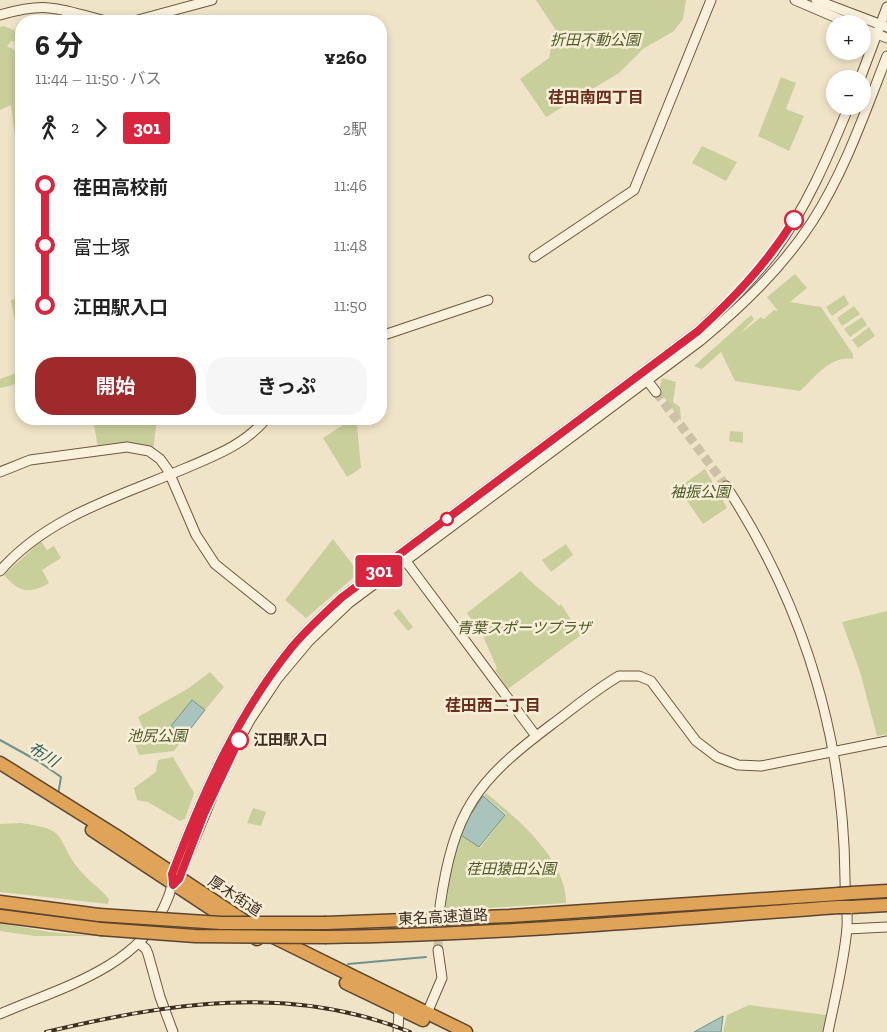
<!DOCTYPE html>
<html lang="ja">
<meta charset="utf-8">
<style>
body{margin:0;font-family:"Zilla Slab","Noto Sans JP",serif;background:#f6f6f6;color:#222;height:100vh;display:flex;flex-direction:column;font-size:19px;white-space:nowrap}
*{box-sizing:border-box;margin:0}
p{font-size:16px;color:#767676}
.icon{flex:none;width:28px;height:28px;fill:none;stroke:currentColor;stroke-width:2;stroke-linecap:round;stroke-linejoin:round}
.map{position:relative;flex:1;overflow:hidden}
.sheet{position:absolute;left:15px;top:15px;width:372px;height:410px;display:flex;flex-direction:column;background:#fff;border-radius:20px;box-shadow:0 2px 8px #0003}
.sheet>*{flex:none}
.badge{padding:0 10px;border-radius:4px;font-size:18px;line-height:32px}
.tools{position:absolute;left:826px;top:15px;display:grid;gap:10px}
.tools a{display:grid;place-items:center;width:45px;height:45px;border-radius:50%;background:#fff;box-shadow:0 2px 8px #0003;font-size:25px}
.map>.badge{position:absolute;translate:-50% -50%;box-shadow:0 0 0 2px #fff}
.legs{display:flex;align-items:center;gap:8px;height:55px;padding:0 20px;font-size:16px}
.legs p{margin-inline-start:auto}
.head{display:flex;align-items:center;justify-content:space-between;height:85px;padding:0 20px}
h1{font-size:28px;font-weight:700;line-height:38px}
.button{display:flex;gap:10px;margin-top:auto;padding:10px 20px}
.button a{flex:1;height:58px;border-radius:20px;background:#9e2a2b;color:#fff;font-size:20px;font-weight:700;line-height:58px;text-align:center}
.button a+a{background:#f6f6f6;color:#222}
ul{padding:0 20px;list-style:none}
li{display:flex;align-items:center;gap:18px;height:60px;font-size:19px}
li i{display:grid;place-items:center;width:8px;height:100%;margin:0 6px;background:currentColor}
li i::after{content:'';width:12px;height:12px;margin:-6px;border:4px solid;border-radius:50%;background:#fff}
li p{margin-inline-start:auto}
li:first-child i{background:linear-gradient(#0000 50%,currentColor 0)}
li:last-child i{background:linear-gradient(currentColor 50%,#0000 0)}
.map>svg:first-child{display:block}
.green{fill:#c9cf9b}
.water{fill:#a9c4bc;stroke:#6f938a}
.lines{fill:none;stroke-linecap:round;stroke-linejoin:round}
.stream{stroke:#6f938a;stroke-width:2}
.secondary-tunnel{stroke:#ccc0a6;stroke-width:9;stroke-dasharray:9 4.5;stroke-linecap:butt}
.secondary-casing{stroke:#6f573f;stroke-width:11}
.highway-casing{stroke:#5b4430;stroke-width:15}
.secondary{stroke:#faf1dc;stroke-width:9}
.highway{stroke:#e0a458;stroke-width:12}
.rail-casing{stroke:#3d2e20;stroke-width:4}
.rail{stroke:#f7eed8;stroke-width:2;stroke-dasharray:5.5;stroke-linecap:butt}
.highway-bridge-casing{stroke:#5b4430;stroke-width:15;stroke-linecap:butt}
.highway-bridge{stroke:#e0a458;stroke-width:12}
.line-1-casing{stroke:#fff;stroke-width:11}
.line-1{stroke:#d7263d;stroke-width:8}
.stop-1-dot{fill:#fff;stroke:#d7263d;stroke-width:2.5}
.labels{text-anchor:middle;stroke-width:5;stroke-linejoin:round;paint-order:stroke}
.park-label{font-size:15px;font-style:italic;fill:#4d5a26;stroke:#f7eed8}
.stop-label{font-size:15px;font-weight:bold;fill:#3d2e20;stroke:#f7eed8;text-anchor:start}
.street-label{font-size:15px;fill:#3d2e20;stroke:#f7eed8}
.neighbourhood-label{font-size:16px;font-weight:bold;fill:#6b2e1e;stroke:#f7eed8}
.water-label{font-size:16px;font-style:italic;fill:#2f5d5a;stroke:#f7eed8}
</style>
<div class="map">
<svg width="887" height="1032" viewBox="0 0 887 1032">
<rect width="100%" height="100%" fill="#f0e4c8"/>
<g class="green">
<path d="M536,0H686L683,19L674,31L643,49L619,73L546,117L520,79L549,58L555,29Z"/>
<path d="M3,26C12,29 21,31 21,42L11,41L7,46L14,50L21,59V142L15,136L11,105L0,110V27Z"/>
<path d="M781,77L796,83L786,109L804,116L789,151L758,136Z"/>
<path d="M702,146L737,162L726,181L692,163Z"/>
<path d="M795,274L807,288L790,302L821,307L853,354V359C831,355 815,377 800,391L735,381L721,352L702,369L694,366L751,315L754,319L740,334L761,317L764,319L774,310L778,311L767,297Z"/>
<path d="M844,295L849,304L832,316L826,307Z"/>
<path d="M21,297V341L18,339L11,300Z"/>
<path d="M854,306L860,314L842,326L837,318Z"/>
<path d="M862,317L867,325L850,337L844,329Z"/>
<path d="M869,327L875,336L858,348L852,340Z"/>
<path d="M21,369V383L0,388V379L19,372Z"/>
<path d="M662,378L676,382L673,402L680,407L681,421L659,390Z"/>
<path d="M93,419H157L153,451L98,448Z"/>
<path d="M352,419H356L357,425L361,468L347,477L323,438Z"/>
<path d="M730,431L743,432V443L729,441Z"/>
<path d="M705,469L727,508L703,524L678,488Z"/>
<path d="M333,539L359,573L306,618L285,600Z"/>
<path d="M41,541L47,550L54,546L61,558L42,570L49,583C28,595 19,592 4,575Z"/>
<path d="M566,544L573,555L551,572L542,560Z"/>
<path d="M521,571C532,585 547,593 559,606L561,604L581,635L508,689L495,670L497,668L483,636L467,613Z"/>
<path d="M399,609L413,627L408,631L393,613Z"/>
<path d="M887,611V734L877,736L860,672L842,622Z"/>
<path d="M210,672L224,687L205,710L192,700L171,726L184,737L174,751L139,755L133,738L142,726L138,717L189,688Z"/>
<path d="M173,757L194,793L185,819L180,821L148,802L137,800L134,788L156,772L158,760Z"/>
<path d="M486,793C517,818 567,860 566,903L442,911L443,896L458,833L480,848L506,814L484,796Z"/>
<path d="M253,808L266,812L261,826L247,823Z"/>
<path d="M21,823C69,830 54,835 78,868C87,880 100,888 109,899L108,904L0,892V824Z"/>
<path d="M0,923L49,932L93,936H35L0,931Z"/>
<path d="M749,1005L826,1015L824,1032H723L727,1015Z"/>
</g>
<g class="water">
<path d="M192,700L205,710L184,737L171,726Z"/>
<path d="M483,796L505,815L479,847L458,833Z"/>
<path d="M723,1016L721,1032H694Z"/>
</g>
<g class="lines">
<g class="stream">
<path d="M0,740L38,761L61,777L58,795"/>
<path d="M348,964L426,957"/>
</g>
<g class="secondary-tunnel">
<path d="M656,392L726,486"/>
<path d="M438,950L440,906"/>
</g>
<defs>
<g id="secondary">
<path d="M795,0L851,24"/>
<path d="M816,0L887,27"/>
<path d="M0,15C49,1 58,9 106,21"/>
<path d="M134,21L212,0"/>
<path d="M862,28L887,38"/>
<path d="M860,79L887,7"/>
<path d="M534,257L634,190L711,0"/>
<path d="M381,336L488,300"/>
<path d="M647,380L656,392"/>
<path d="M0,472L30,460L127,447L149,451L160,459L168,470L196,535L215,564L271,609"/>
<path d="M726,486C803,604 844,737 845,879C845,895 848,912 847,928C844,962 835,998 828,1032"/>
<path d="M402,556L536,736"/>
<path d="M0,571C48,516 120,496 186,468C216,455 244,445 266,419"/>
<path d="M177,882L225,766L250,720L278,678L309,641L349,603L700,341C742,306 782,268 812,222C845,171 865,112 887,56"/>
<path d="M440,906C454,811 475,782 551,725C574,708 595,690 619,676H639L651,681L696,741L717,757L738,765L761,766L887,741"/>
<path d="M847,929L887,927"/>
<path d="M139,943L146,949L148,954L160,997L173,1032"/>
<path d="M427,1013L442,978L438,950"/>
<path d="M0,1014C57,989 136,969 164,907C169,896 173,887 172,874C203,793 237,715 292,647C307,629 324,614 341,598L698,331C724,306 751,282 773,253C806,209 828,157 849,106"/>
<path d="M398,1032L399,1008"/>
</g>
<g id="highway">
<path d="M0,763L115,835L255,928L466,1032"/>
<path d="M92,830L257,939"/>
<path d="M852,893L887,891"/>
<path d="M0,902L99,915"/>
<path d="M851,907L887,905"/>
<path d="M0,916L101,929"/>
<path d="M326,923L510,916L839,894"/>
<path d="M326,937C498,935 669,919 839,907"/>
<path d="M346,983L423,1020"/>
</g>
</defs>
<use href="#secondary" class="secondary-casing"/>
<use href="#highway" class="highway-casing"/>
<use href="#secondary" class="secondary"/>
<use href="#highway" class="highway"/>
<defs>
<path id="rail" d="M46,1032C169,1003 289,983 410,1032"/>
</defs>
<use href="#rail" class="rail-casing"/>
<use href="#rail" class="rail"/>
<defs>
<g id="highway-bridge">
<path d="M839,894L852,893"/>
<path d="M839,907H851"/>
<path d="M99,915L221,923H326"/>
<path d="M101,929L195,936L326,937"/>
</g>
</defs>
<use href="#highway-bridge" class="highway-bridge-casing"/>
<use href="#highway-bridge" class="highway-bridge"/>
</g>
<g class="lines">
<defs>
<path id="line-1" d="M239,740L204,814L179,879L173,885L172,874C203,793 237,715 292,647C307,629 324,614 341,598L698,331C735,297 767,263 794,220"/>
</defs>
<use href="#line-1" class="line-1-casing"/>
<use href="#line-1" class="line-1"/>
</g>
<g class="stop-1-dot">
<circle cx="794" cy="220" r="9"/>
<circle cx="447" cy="519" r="6"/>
<circle cx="239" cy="740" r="9"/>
</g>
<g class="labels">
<g class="park-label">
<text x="595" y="45">折田不動公園</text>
<text x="700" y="497">袖振公園</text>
<text x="524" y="633">青葉スポーツプラザ</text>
<text x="157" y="741">池尻公園</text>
<text x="511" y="874">荏田猿田公園</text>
</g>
<g class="stop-label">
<text x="253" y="745">江田駅入口</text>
</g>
<g class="street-label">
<text transform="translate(235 896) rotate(33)" y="5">厚木街道</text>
<text transform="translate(443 917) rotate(-3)" y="5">東名高速道路</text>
</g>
<g class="neighbourhood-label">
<text x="596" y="103">荏田南四丁目</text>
<text x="493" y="711">荏田西二丁目</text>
</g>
<g class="water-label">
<text transform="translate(44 754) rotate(32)" y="6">布川</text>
</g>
</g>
</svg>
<div class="tools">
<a>+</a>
<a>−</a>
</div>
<b class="badge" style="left:379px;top:571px;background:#d7263d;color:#fff">301</b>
<section class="sheet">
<div class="head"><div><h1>6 分</h1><p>11:44 – 11:50 · バス</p></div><b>¥260</b></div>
<div class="legs"><svg class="icon" aria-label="walk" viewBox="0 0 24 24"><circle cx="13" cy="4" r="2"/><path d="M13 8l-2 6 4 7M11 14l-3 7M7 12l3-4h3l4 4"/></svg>2<svg class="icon" aria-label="forward" viewBox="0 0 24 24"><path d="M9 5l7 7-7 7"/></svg><b class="badge" style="background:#d7263d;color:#fff">301</b><p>2駅</p></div>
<ul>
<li><i style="color:#d7263d"></i><b>荏田高校前</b><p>11:46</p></li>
<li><i style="color:#d7263d"></i><span>富士塚</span><p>11:48</p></li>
<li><i style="color:#d7263d"></i><b>江田駅入口</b><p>11:50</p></li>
</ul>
<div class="button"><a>開始</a><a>きっぷ</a></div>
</section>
</div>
